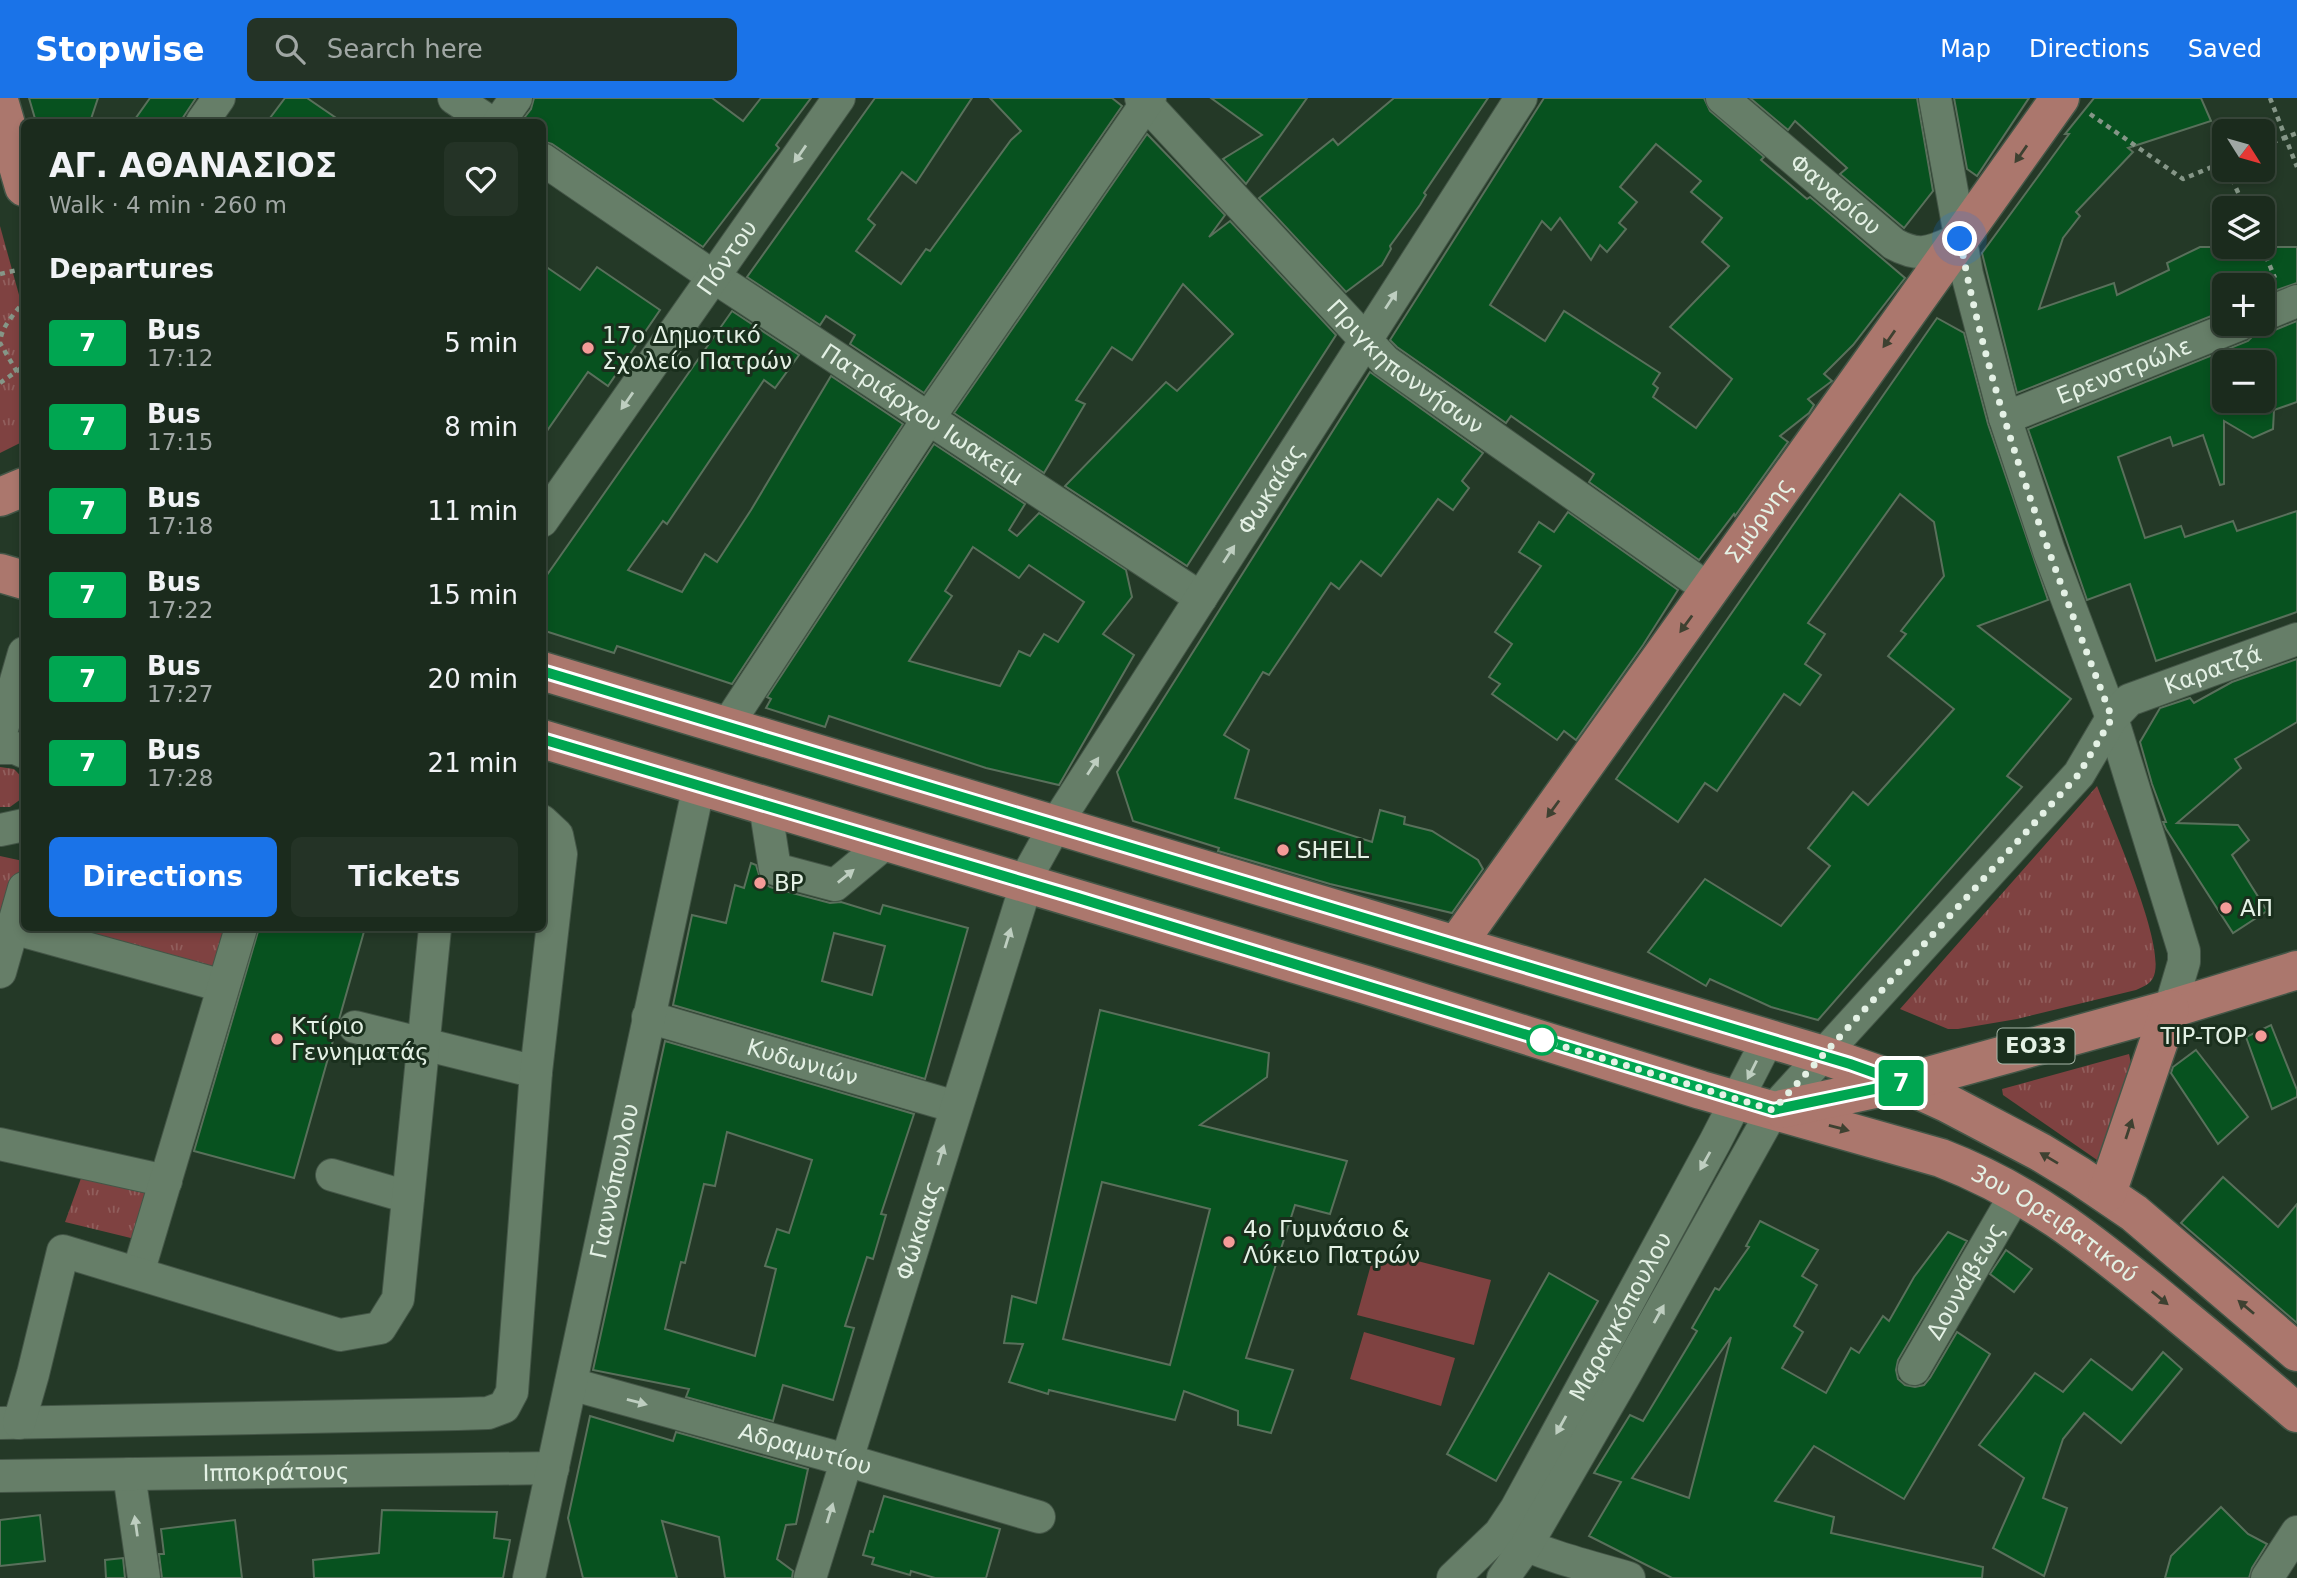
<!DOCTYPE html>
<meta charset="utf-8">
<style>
body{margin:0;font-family:"DejaVu Sans",sans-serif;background:#243326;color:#f1f3f6;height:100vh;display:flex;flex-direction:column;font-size:26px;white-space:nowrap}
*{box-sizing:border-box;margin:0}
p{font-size:23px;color:#a0a7a4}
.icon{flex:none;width:38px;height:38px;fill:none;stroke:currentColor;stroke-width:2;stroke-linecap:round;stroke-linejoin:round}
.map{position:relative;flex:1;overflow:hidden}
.sheet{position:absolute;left:21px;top:21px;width:525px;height:812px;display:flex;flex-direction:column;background:#1b2b1d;border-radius:10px;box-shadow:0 4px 10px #0003,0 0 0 2px #39473b}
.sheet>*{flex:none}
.badge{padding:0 14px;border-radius:5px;font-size:24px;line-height:46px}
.needle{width:46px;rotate:127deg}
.tools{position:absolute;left:2212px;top:21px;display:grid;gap:14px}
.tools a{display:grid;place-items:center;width:63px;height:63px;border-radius:10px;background:#1b2b1d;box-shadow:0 4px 10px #0003,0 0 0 2px #39473b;font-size:35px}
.you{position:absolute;width:35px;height:35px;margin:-18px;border:5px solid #fff;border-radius:50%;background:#1a73e8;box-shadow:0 0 0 10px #1a73e833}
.map>.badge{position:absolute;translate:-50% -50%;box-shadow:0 0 0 4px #fff}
h2{padding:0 28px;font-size:26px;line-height:63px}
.round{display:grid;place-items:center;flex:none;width:74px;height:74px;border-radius:10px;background:#243326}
.headline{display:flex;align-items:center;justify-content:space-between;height:119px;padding:0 28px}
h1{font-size:33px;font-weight:700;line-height:52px}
.cta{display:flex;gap:14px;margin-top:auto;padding:14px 28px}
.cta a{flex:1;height:80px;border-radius:10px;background:#1a73e8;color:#fff;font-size:28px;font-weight:700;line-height:80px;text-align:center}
.cta a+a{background:#243326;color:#f1f3f6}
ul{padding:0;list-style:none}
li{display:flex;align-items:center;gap:21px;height:84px;padding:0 28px}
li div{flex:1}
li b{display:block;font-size:26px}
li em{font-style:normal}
li .badge{min-width:77px;font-weight:700;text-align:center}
header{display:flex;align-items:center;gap:42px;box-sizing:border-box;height:98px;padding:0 35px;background:#1a73e8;color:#fff}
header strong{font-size:33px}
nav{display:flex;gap:38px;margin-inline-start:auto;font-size:24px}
.search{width:490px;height:63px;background:#243326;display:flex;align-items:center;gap:18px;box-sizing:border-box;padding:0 24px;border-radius:10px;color:#a0a7a4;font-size:26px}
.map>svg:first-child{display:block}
.grass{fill:url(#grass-tufts)}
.pitch{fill:#7f4241}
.building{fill:#07521f;stroke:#59705b;stroke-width:2;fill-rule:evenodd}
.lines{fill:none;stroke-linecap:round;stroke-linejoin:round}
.minor-casing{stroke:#445647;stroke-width:34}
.major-casing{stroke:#445647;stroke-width:41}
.path{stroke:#859687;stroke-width:4.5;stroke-dasharray:5 5;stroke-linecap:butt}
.minor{stroke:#667e68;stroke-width:32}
.major{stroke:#ab776d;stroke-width:38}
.oneway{fill:#becec0}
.oneway2{fill:#3e4131}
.line-casing{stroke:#fff;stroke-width:16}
.line{stroke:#00a651;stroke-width:10}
.walk{stroke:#e4f1e5;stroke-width:7;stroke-dasharray:0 12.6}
.poi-dot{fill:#f59b98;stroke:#1a2f1d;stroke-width:2.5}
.stop-dot{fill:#fff;stroke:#00a651;stroke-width:3.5}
.labels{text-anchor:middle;stroke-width:6;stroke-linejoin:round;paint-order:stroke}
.shield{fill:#1a2f1d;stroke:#a7b7a9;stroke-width:2}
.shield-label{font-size:21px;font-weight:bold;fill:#e4f1e5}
.street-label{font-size:23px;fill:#e4f1e5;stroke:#1a2f1d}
.poi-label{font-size:23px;fill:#e4f1e5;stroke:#1a2f1d;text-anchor:start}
</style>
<header>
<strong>Stopwise</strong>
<div class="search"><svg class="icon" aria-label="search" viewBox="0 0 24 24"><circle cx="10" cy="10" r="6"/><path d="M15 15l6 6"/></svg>Search here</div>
<nav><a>Map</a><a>Directions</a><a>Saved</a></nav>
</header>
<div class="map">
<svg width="2297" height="1480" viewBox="0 0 2297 1480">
<defs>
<pattern id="grass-tufts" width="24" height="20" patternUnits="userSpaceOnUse" patternTransform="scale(1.75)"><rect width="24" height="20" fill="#7f4241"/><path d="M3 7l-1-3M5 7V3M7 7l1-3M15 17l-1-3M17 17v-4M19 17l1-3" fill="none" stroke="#915e5c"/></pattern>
</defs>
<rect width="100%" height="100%" fill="#243927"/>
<g class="grass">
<path d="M0,128L24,215V343L0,355Z"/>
<path d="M0,669L14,671C24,680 27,689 21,701L10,709H0Z"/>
<path d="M2097,688C2112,727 2162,838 2155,874C2153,885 2145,888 2136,892L2017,921L1958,931H1948L1900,911Z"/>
<path d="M0,758L23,763L0,835Z"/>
<path d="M52,830H231L217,876Z"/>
<path d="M2129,956L2132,969L2100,1064L2003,997L2002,991Z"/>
<path d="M84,1072L157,1087L139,1142L65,1124Z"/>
</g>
<g class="pitch">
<path d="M1375,1152L1491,1182L1474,1247L1357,1217Z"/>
<path d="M1364,1234L1455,1260L1441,1308L1350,1281Z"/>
</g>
<g class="building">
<path d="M29,0H98L90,24H36Z"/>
<path d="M150,0H196L180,24H133Z"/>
<path d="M285,0H307L342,24H267Z"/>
<path d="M534,0H712L743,23L761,0H811L776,47L779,50L703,149L552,46L542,43V24H521L531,11Z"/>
<path d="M875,0H972L916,85L902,74L868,121L875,127L856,153L901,186L926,151L930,153L1011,42L1021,33L990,0H1112L1122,8L924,295L850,246L855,237L826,218L820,227L747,179Z"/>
<path d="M1211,0H1307L1246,86L1223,61L1262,37Z"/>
<path d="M1394,0H1488L1424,95L1426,97L1420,107L1390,148L1391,151L1382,167L1346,194L1259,100L1333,41L1338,47Z"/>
<path d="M1544,0H1704L1710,13L1764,59L1761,62L1807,101L1810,99L1905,180L1853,247L1824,276L1832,283L1808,301L1814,307L1809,315L1780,338L1788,344L1735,418L1734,416L1699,462L1589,384L1594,376L1511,318L1506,325L1397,249L1390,242ZM1656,46L1701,83L1691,94L1722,120L1702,144L1729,168L1670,229L1732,281L1696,330L1653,299L1658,290L1653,286L1660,275L1564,213L1545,243L1490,207L1542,123L1551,132L1560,120L1591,162L1600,147L1607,154L1626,131L1619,125L1637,104L1620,89Z"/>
<path d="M1750,0H1917L1933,93L1904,130L1840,76L1847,70L1795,23L1788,32Z"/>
<path d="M1954,0H2029L1977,78L1967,71Z"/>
<path d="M2094,0H2201L2211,23L2128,50L2133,54L2076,114L2080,118L2063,140L2039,211L2114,185L2117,197L2169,172L2167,165L2200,149H2297V185L2263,197V187H2224V213L2017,295L1982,155L2069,36H2065Z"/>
<path d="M1147,36L1225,117L1209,139L1230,123L1336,237L1187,468L1065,388L1166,284L1177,293L1233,236L1183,186L1132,262L1112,249L1076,302L1085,306L1044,375L954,315Z"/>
<path d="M542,166L580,192L597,169L660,212L608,288L588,274L542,340Z"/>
<path d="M732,213L799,257L775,290L764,282L667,426L663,423L628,472L682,494L705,456L717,464L751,412L831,278L903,326L732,586L617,548L614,555L542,532V484Z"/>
<path d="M1937,220L1964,235L1988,326L2048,502L1978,528L2071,601L2007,678L2022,689L1818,922L1771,909L1710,881L1706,888L1648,854L1705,781L1781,828L1830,768L1808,750L1853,694L1868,707L1954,611L1888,558L1906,536L1901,533L1944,478L1934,424L1900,396L1808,525L1825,536L1805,566L1821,577L1800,607L1784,596L1717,693L1705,685L1678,724L1616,681Z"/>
<path d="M2297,223V304L2274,312L2273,331L2253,340L2224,323V386L2220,387L2203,337L2173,348L2170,339L2118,359L2145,440L2181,428L2185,439L2233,423L2237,433L2297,413V514L2156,563L2130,486L2087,502L2028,331L2248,243L2257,234H2270ZM2224,264H2263V303H2224Z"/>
<path d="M1370,274L1483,355L1462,383L1469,390L1453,412L1438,401L1381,478L1361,463L1339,491L1331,485L1269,577L1263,574L1224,637L1249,652L1235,700L1372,744L1380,712L1405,719L1404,726L1432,733L1478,762L1483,771L1452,815L1330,786L1218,753L1219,750L1133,723L1117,674Z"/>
<path d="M934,346L1025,406L1009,432L1017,438L1039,415L1126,472L1132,499L1103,536L1134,557L1059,687L986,670L829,618L825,629L766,610L771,601L767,599ZM973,449L1019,480L1029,467L1084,504L1058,544L1044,536L1030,558L1019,553L1000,588L909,563L952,498L945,493Z"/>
<path d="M1568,414L1678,492L1643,547L1576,642L1564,633L1557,642L1492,596L1500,586L1489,579L1512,546L1495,534L1541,468L1519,454L1539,424L1554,434Z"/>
<path d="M2297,561V624L2235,661L2241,670L2177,725L2238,727L2249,742L2232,757L2267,813L2233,835L2166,731L2163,724H2166L2152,686L2140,644L2160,610L2190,600L2194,605L2232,584Z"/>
<path d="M751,765L756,767L761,783L770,789L830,805L841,804L880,816L883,807L968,830L925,981L673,907L692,817L726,825L735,787L744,790ZM834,835L885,848L872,897L822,883Z"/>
<path d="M259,830H365L294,1080L194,1053Z"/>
<path d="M1100,912L1269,955L1267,979L1200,1027L1347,1063L1330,1116L1295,1107L1246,1260L1293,1272L1271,1335L1238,1327V1313L1184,1293L1175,1322L1049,1292L1048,1296L1009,1284L1023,1246L1004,1245L1012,1198L1036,1205ZM1102,1084L1210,1111L1170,1267L1063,1241Z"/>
<path d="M2271,927L2297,992V999L2272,1011L2246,939Z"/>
<path d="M665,943L914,1016L881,1116L886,1117L873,1161L867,1159L845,1228L854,1230L833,1302L783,1287L773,1323L686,1299L689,1291L593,1272ZM727,1034L812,1062L789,1135L777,1131L765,1168L776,1171L755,1258L665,1231L681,1164L685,1165L704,1086L715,1088Z"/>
<path d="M2196,952L2248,1019L2218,1046L2171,975L2173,969Z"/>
<path d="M2223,1079L2278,1129L2297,1106V1225L2181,1125Z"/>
<path d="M1760,1123L1818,1152L1802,1178L1817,1187L1794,1228L1803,1234L1782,1270L1826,1295L1851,1250L1859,1255L1883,1218L1889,1223L1914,1179L1948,1134L1967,1143L1898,1262L1896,1272L1898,1281L1905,1287L1915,1289L1924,1287L1930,1280L1957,1234L1990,1256L1904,1401L1814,1348L1775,1403L1834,1419L1831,1435L1983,1469L1982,1480H1672L1589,1438L1621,1384L1594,1375L1630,1317L1643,1323L1697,1233L1692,1230L1715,1190L1719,1192L1749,1149L1746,1148ZM1731,1239L1689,1400L1632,1380Z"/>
<path d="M2006,1152L2032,1171L2014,1194L1990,1176Z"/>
<path d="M1549,1175L1598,1203L1496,1383L1447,1356Z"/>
<path d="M2163,1254L2182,1271L2121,1345L2084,1315L2063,1341L2043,1400L2067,1410L2044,1478L1993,1450L2024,1380L1979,1347L2035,1275L2063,1294L2091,1261L2132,1292Z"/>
<path d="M590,1318L673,1343L676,1334L808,1371L796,1426L786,1427L777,1461L793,1473L792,1480H725L719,1439L662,1423L677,1480H583L568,1420Z"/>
<path d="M884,1398L1000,1431L986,1480H935L911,1473L910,1477L872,1466L874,1460L863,1457L870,1433L873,1434Z"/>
<path d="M2221,1409L2248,1436L2267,1446L2252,1470L2249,1480H2165L2171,1458Z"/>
<path d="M382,1412L497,1414L494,1440L510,1442L503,1480H314L313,1462L379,1455Z"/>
<path d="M40,1417L45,1463L0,1468V1422Z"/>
<path d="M235,1422L242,1480H162L159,1456H164L161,1431Z"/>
<path d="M123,1460L125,1480H106L105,1462Z"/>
</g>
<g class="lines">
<defs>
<g id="minor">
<path d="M454,0L490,24"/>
<path id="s1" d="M1141,0L1385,263L1710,492"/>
<path id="s2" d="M1722,0L1894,146C1922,161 1932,153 1960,141"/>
<path d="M1935,0L1967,176L2005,320L2049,453L2112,620L2184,853V864L2170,911"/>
<path d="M202,24L219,0"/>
<path d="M499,24L516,0"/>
<path id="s3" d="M542,61L714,179L1201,500"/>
<path d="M2263,217L2297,203"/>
<path id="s4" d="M2005,320L2241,226"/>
<path id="s5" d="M542,423L839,0"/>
<path d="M726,629L928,321L1150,0"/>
<path d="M0,638L24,555"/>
<path d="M0,650H15L24,654"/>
<path d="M765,707L775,771L835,787L888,743"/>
<path d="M0,732L24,727"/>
<path d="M13,830L223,888"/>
<path d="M0,874L24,790"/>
<path id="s6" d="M648,919L956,1009"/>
<path d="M355,929L536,974"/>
<path d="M0,1046L166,1083"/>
<path d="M332,1077L408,1099"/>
<path d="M138,1175L241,830"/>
<path id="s7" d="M1914,1271L2017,1094"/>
<path id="s8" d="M571,1286L846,1362L1039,1419"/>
<path d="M0,1325L458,1316L488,1315L504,1309L512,1294L536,974L561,756L557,737L542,723"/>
<path d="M19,1325L33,1276L63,1153L340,1237L380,1230L398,1201L435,830"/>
<path d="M129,1376L144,1480"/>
<path id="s9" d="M0,1378L553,1370"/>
<path d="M1508,1439C1546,1458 1588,1468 1629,1480"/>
<path id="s10" d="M529,1480L699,687"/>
<path id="s11" d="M810,1480L1031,771L1056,726L1521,0"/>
<path id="s12" d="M1453,1480L1500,1435L1516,1411L1715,1044L1768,941"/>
<path id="s13" d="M1503,1480L1526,1448L1626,1275L1773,1012L2079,676L2112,620L2129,602L2297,541"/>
<path d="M2267,1480L2297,1434"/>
</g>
<g id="major">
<path d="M0,6L24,89"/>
<path d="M0,399L24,389"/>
<path d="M0,475L24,482"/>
<path d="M542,573L1823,957L1903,985L1947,1005L2040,1054L2078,1077L2134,1115L2297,1254"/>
<path id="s14" d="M542,641L1366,887L1701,992L1941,1060C2029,1094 2089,1142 2161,1201C2207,1239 2252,1276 2297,1315"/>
<path id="s15" d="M1457,846L2060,0"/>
<path d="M1782,1011L1903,985L2170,911L2297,872"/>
<path d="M2107,1095L2170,911"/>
</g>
</defs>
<use href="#minor" class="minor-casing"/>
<use href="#major" class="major-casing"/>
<g class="path">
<path d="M2270,0L2297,69"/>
<path d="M2090,16L2183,81L2224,64"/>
<path d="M2263,48L2297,35"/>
<path d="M2228,72L2245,110"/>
<path d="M2262,149L2275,180"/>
<path d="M0,176L22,171"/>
<path d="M17,274L0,245C1,228 15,216 24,203"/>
<path d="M0,285L24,268"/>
</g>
<use href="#minor" class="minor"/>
<use href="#major" class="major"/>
</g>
<defs><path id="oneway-solid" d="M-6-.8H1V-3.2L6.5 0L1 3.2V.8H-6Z" transform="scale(1.75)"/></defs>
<g class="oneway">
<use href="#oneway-solid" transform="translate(800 56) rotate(125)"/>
<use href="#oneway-solid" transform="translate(1391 202) rotate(-57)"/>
<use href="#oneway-solid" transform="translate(627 303) rotate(125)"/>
<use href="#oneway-solid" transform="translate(1229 456) rotate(-57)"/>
<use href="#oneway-solid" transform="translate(1093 668) rotate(-57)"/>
<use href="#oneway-solid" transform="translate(846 778) rotate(-39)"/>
<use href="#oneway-solid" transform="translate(1008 840) rotate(-73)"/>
<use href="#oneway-solid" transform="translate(1752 972) rotate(117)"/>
<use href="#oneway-solid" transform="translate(941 1057) rotate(-73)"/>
<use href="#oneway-solid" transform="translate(1705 1063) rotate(119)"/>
<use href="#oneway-solid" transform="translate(1659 1216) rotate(-61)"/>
<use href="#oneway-solid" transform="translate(637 1304) rotate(15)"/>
<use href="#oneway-solid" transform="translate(1561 1327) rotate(119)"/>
<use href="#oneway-solid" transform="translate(830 1415) rotate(-73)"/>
<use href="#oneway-solid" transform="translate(136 1428) rotate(-98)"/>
</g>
<g class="oneway2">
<use href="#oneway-solid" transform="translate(2021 56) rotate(125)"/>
<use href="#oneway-solid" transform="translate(1889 241) rotate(125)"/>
<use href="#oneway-solid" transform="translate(1686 526) rotate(126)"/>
<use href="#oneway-solid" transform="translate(1553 711) rotate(126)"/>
<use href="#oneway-solid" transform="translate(1839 1030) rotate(15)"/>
<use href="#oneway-solid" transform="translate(2129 1031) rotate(-72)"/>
<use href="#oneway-solid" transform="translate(2049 1060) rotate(-149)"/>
<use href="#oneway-solid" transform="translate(2160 1200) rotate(39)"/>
<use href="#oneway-solid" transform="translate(2246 1209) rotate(-140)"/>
</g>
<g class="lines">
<defs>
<path id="line" d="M542,573L1850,966L1903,985L1773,1012L1078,800L542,641"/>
</defs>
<use href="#line" class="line-casing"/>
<use href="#line" class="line"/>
<path class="walk" d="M1542,942L1773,1012L2079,676L2112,620C2052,464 1990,306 1960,141"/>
</g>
<g class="poi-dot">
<circle cx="588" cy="250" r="7"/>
<circle cx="1283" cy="752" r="7"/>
<circle cx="760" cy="785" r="7"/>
<circle cx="2226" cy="810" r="7"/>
<circle cx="2261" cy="938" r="7"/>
<circle cx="277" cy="941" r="7"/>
<circle cx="1229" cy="1144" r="7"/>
</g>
<circle class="stop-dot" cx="1542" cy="942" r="14"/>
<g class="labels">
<rect class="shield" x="1997.5" y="930.5" width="77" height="35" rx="5"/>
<g class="shield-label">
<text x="2036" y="955">ΕΟ33</text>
</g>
<g class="street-label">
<text dy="8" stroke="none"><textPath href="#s2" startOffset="149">Φαναρίου</textPath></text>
<text dy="8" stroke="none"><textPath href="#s5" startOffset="322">Πόντου</textPath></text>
<text dy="8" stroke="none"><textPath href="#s1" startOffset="378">Πριγκηποννήσων</textPath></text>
<text dy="8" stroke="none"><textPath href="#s4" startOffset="128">Ερενστρώλε</textPath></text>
<text dy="8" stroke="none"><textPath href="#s3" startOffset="458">Πατριάρχου Ιωακείμ</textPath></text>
<text dy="8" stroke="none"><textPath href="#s11" startOffset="1192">Φωκαίας</textPath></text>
<text dy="8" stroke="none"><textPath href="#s15" startOffset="520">Σμύρνης</textPath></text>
<text dy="8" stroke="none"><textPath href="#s13" startOffset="1174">Καρατζά</textPath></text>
<text dy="8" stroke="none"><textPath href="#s6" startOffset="161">Κυδωνιών</textPath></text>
<text dy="8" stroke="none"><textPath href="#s10" startOffset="406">Γιαννόπουλου</textPath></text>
<text dy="8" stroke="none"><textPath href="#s14" startOffset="1592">3ου Ορειβατικού</textPath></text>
<text dy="8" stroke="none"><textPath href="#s11" startOffset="364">Φώκαιας</textPath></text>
<text dy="8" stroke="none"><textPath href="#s7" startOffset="102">Δουνάβεως</textPath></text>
<text dy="8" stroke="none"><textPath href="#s12" startOffset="313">Μαραγκόπουλου</textPath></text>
<text dy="8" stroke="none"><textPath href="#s8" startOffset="243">Αδραμυτίου</textPath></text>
<text dy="8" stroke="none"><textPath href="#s9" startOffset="276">Ιπποκράτους</textPath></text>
</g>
<g class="poi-label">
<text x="602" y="245">17ο Δημοτικό<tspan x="602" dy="26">Σχολείο Πατρών</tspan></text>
<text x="1297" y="760">SHELL</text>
<text x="774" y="793">BP</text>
<text x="2240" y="818">ΑΠ</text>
<text x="291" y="936">Κτίριο<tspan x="291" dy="26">Γεννηματάς</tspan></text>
<text x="2247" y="946" text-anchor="end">TIP-TOP</text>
<text x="1243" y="1139">4ο Γυμνάσιο &amp;<tspan x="1243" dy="26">Λύκειο Πατρών</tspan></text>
</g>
</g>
</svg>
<div class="tools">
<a><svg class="needle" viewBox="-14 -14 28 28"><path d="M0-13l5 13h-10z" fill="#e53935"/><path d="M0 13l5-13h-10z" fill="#a0a7a4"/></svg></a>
<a><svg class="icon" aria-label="layers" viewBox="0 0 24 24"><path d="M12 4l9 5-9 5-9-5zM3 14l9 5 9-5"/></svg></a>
<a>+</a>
<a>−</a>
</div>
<div class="you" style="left:1960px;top:141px"></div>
<b class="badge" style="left:1901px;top:985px;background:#00a651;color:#fff">7</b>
<section class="sheet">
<div class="headline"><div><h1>ΑΓ. ΑΘΑΝΑΣΙΟΣ</h1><p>Walk · 4 min · 260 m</p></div><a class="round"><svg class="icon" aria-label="heart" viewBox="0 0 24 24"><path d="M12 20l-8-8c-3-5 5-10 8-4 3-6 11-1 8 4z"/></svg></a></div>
<h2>Departures</h2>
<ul>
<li><span class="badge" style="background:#00a651;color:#fff">7</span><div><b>Bus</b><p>17:12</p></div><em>5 min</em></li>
<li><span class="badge" style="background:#00a651;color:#fff">7</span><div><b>Bus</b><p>17:15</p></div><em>8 min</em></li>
<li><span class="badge" style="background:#00a651;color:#fff">7</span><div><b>Bus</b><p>17:18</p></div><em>11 min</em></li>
<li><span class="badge" style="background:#00a651;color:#fff">7</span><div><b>Bus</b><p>17:22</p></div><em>15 min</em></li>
<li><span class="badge" style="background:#00a651;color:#fff">7</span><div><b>Bus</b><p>17:27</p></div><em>20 min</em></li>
<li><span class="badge" style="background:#00a651;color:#fff">7</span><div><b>Bus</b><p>17:28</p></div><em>21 min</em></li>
</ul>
<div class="cta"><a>Directions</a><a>Tickets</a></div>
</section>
</div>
